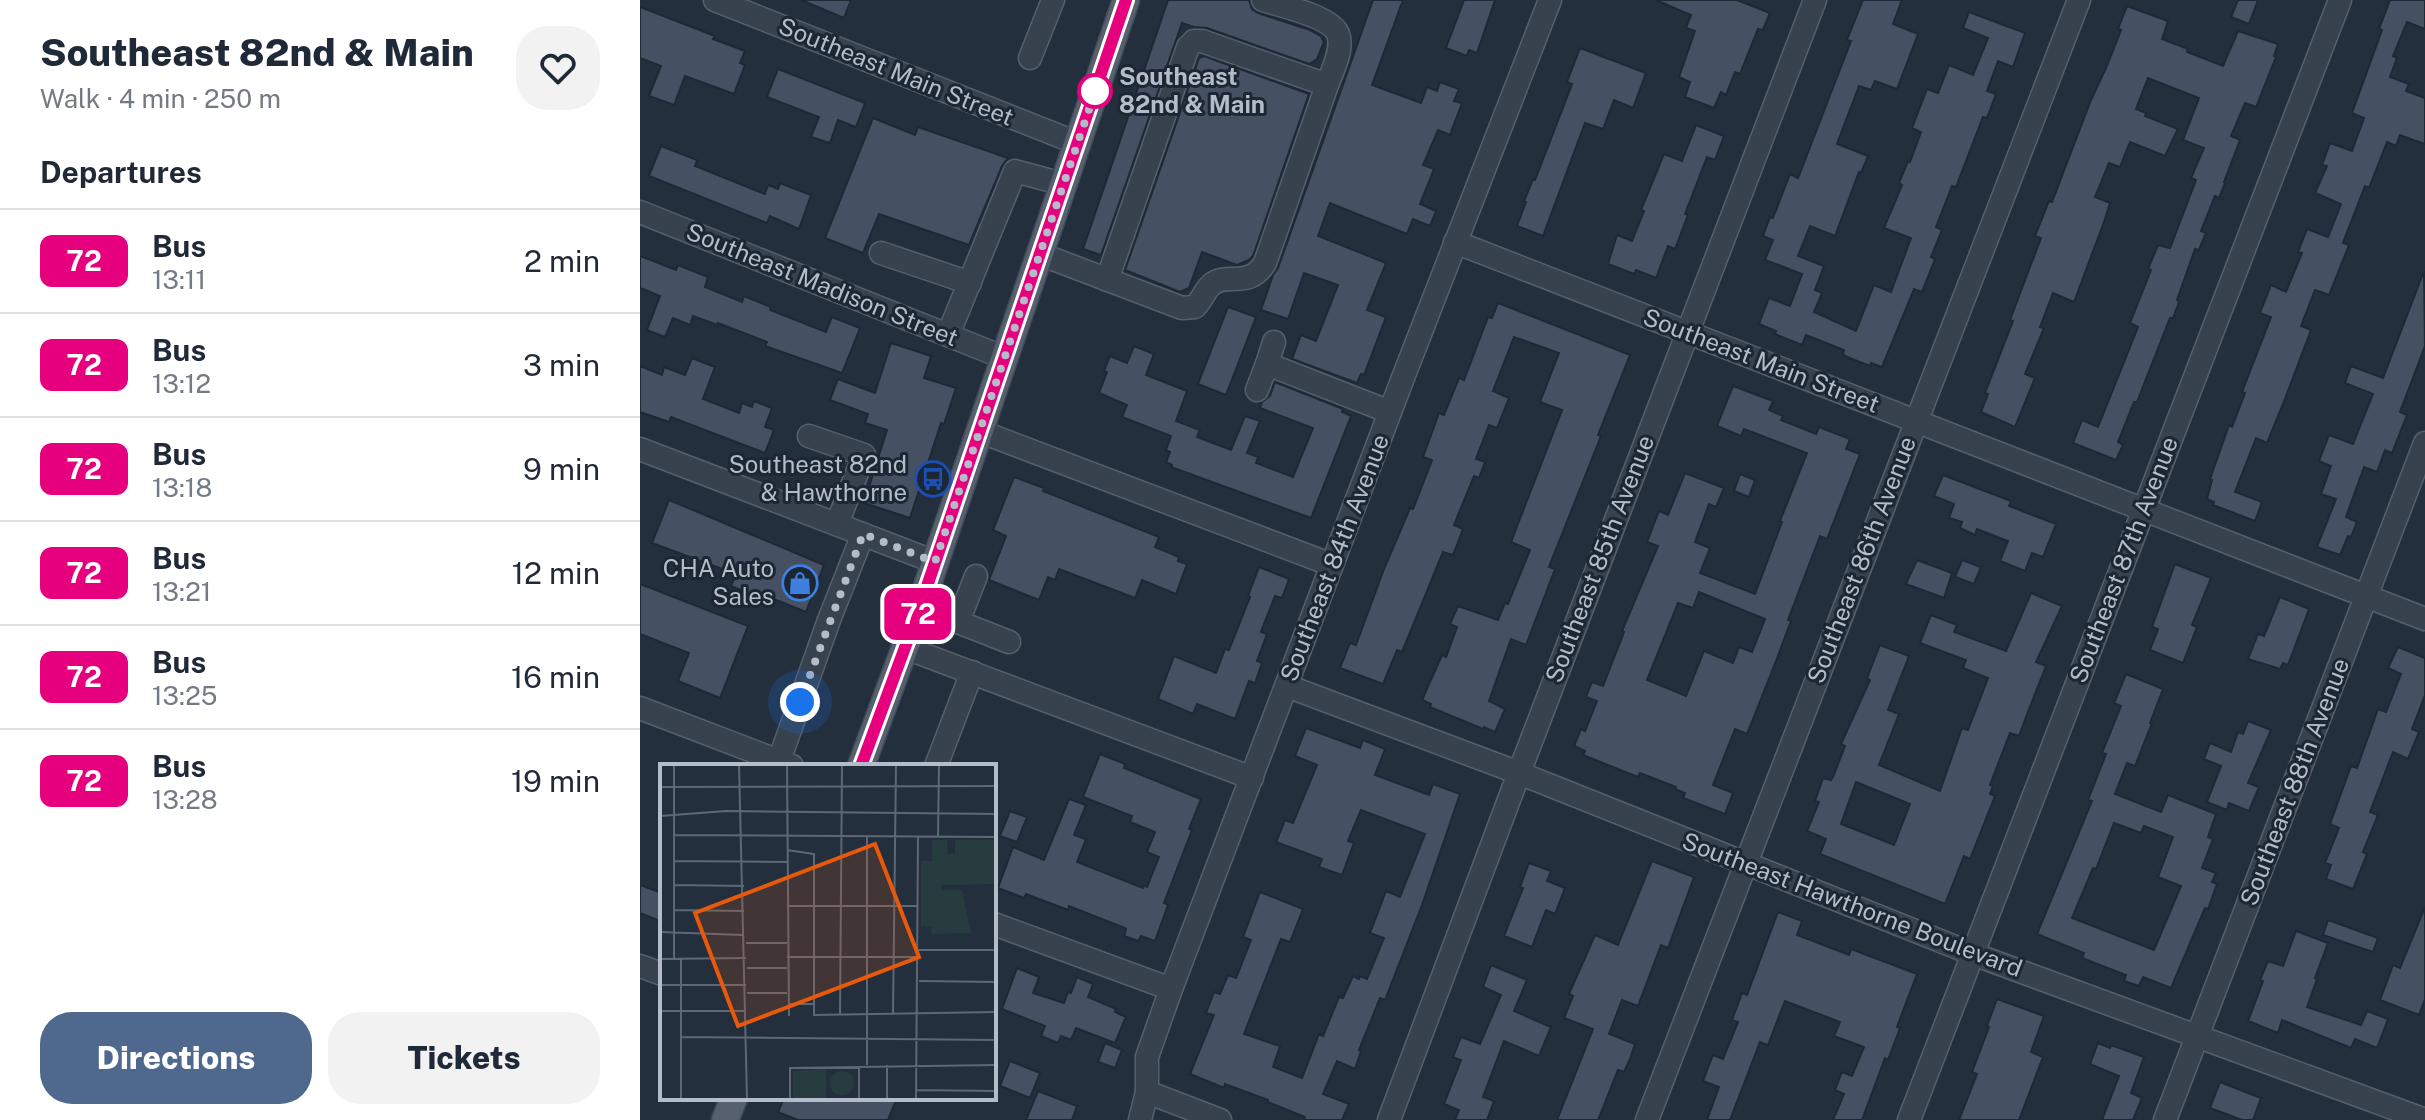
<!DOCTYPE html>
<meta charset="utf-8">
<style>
body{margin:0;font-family:"Public Sans",sans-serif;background:#f2f2f3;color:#1f2937;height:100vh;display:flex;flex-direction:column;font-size:30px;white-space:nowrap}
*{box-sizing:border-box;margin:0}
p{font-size:26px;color:#747a83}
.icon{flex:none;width:44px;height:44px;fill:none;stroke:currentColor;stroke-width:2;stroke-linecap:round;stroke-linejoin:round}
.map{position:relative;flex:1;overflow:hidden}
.panel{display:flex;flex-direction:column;background:#fff;width:640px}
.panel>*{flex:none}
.badge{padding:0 16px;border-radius:12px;font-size:28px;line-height:52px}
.you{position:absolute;width:40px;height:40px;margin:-20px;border:6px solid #fff;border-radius:50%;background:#1a73e8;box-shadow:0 0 0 12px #1a73e833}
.map>.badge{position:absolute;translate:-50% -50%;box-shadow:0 0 0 4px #fff}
h2{padding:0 40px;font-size:30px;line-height:72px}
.round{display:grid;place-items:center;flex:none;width:84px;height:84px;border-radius:32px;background:#f2f2f3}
.head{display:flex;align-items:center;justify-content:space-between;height:136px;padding:0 40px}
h1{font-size:38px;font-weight:800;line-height:60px}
.primary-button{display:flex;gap:16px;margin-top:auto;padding:16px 40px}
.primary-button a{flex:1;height:92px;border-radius:32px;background:#4f688e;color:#fff;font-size:32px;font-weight:800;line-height:92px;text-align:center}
.primary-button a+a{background:#f2f2f3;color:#1f2937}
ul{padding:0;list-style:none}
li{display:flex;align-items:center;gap:24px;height:104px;padding:0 40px;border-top:2px solid #e0e1e3}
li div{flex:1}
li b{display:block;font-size:30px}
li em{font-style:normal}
li .badge{min-width:88px;font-weight:700;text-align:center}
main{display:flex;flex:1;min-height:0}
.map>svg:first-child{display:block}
.building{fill:#455162;stroke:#1f2835;stroke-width:2;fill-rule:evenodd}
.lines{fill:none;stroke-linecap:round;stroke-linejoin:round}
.minor-casing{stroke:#565f6c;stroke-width:25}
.major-casing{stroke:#414a57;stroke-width:29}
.minor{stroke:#38414e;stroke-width:22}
.major{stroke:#56606e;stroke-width:26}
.line-casing{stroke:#fff;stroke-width:18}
.line{stroke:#e6007e;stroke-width:12}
.walk{stroke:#b4bcc9;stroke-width:8;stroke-dasharray:0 14.4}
.stop-dot{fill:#fff;stroke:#e6007e;stroke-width:4}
.labels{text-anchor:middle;stroke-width:6;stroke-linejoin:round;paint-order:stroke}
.street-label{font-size:24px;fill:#b4bcc9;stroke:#1d2633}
.stop-label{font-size:24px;font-weight:bold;fill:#b4bcc9;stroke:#1d2633;text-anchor:start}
.poi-label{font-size:24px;fill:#b4bcc9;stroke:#1d2633;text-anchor:end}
.inset-road{fill:none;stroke:#5e6776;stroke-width:2}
.view{fill:#e8590c;fill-opacity:0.15;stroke:#e8590c;stroke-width:4}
.inset-edge{fill:none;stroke:#b4bcc9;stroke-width:4}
</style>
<main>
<section class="panel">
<div class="head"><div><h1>Southeast 82nd &amp; Main</h1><p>Walk · 4 min · 250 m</p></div><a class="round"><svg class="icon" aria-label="heart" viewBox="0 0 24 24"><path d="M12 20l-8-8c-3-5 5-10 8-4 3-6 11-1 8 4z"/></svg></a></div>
<h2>Departures</h2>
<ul>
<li><span class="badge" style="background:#e6007e;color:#fff">72</span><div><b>Bus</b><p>13:11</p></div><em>2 min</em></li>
<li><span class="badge" style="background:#e6007e;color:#fff">72</span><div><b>Bus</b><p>13:12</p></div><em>3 min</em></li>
<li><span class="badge" style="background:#e6007e;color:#fff">72</span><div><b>Bus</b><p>13:18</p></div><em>9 min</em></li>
<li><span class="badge" style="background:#e6007e;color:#fff">72</span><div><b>Bus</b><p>13:21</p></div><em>12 min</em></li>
<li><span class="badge" style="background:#e6007e;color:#fff">72</span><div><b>Bus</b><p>13:25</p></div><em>16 min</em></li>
<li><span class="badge" style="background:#e6007e;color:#fff">72</span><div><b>Bus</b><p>13:28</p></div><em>19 min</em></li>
</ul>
<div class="primary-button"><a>Directions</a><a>Tickets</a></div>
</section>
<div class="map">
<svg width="1785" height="1120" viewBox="0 0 1785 1120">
<rect width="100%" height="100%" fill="#242f3e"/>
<g class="building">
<path d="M161,0H211L204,18Z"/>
<path d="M528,0H609L612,9L618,13L670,30L681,36L684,42L677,59L669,64L567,28L554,27L542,23L461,255L443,249Z"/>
<path d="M733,0H763L732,85L781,103L787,87L797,91L800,82L819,89L814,101L822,103L810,135L798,130L783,165L794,169L780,204L796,211L790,226L773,219L767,234L690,203L678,236L746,263L727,310L746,317L724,375L721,374L717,383L652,359L661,335L676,341L698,285L664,273L648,319L621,310L633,275L638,268Z"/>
<path d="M824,0H855L837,53L829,50L827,56L806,48Z"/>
<path d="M1016,0H1097L1130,13L1123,30L1118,29L1100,74L1095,72L1086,95L1081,92L1074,108L1045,97L1050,82L1039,77L1055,31L1046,28L1051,15Z"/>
<path d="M1223,0H1262L1253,24L1278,34L1257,89L1235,81L1231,90L1219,86L1197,144L1228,156L1221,173L1219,172L1195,236L1170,226L1158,256L1184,266L1175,290L1182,293L1174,312L1216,331L1234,285L1251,292L1271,238L1244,228L1262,185L1259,183L1268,161L1270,162L1281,132L1272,128L1287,89L1298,93L1309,65L1333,75L1348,38L1323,28L1329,12L1385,33L1373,67L1358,61L1347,91L1356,94L1347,118L1343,117L1316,187L1312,186L1296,227L1302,230L1291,257L1295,259L1282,292L1274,289L1242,367L1231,363L1230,366L1207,357L1203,354L1204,350L1166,335L1162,345L1135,334L1136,331L1119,324L1129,298L1150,306L1162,274L1125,260L1133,240L1123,236L1130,217L1133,218L1150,174L1158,178L1211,41L1207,40Z"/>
<path d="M1598,0H1618L1609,24L1591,17Z"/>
<path d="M1750,0H1785V29L1767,22L1753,56L1757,58L1750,77L1769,84L1766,91L1785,98V144L1760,135L1756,146L1747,142L1729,188L1725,186L1703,243L1709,245L1689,295L1675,290L1661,326L1671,330L1643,404L1627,443L1616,438L1595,492L1622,502L1615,521L1573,505L1574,502L1567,499L1572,480L1570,479L1589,425L1592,427L1605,393L1602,392L1631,317L1620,313L1631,285L1646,292L1662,253L1658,252L1667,229L1688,237L1701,204L1675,193L1687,166L1682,165L1690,143L1712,151L1724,118L1712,113L1742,30L1739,29Z"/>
<path d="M1487,6L1528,21L1522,39L1548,49L1547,52L1583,66L1598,31L1638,44L1634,56L1636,57L1616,107L1605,103L1591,136L1600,140L1584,182L1585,183L1579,198L1575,196L1561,231L1566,233L1559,250L1555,249L1537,300L1539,302L1533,318H1530L1497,402H1494L1478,442L1483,445L1476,460L1433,443L1442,420L1458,427L1498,327L1490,323L1511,270L1508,269L1518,245L1530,248L1556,180L1551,178L1564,148L1543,140L1559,98L1508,78L1496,109L1506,113L1505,116L1538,129L1525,156L1490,142L1480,167L1469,163L1455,197L1470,203L1464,222L1434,302L1413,293L1400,327L1404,328L1385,374L1395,378L1375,427L1341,412L1348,394L1345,393L1373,321L1370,320L1401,238L1395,236L1409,201L1412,202L1451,100L1466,68L1481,30L1478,29Z"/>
<path d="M0,7L75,36L73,39L105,51L100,63L105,65L94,94L45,76L34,105L9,96L21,66L0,58Z"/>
<path d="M940,48L1006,73L993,108L974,100L963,129L945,123L903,236L877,226L886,202L884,201L893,179L895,180L932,84L927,82Z"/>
<path d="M564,56L669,94L613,256L609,260L597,265L562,252L549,288L540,292L485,270L559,58Z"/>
<path d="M138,69L225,103L216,127L198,120L190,143L171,137L179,117L127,97Z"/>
<path d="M233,118L275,135L278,127L368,158L362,166L329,245L239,214L223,253L185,238Z"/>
<path d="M1056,125L1084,136L1075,160L1067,157L1045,214L1048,215L1035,249L1028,246L1016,278L996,270L994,274L968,264L977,235L992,241L1004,211L1001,210L1024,154L1042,161Z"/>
<path d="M21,146L57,160L55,166L125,194L128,185L138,189L140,183L171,195L159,229L130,216L127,223L9,176Z"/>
<path d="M0,256L36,270L38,265L68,277L65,287L102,302L104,296L131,307L130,310L186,332L192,317L220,328L202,373L125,346L127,342L78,323L77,325L53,316L50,325L33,318L25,337L7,330L20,296L0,288Z"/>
<path d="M1784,271L1785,346L1760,412L1767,415L1752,453L1745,450L1737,472L1724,467L1706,517L1717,522L1711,537L1708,536L1700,555L1677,547L1696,499L1681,494L1691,466L1679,461L1689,435L1713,444L1733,394L1705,383L1711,366L1743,378Z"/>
<path d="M858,303L990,355L958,435L961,436L909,567L915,569L886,645L871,639L849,701L865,709L855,732L844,727L843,729L790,707L791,704L782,700L802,655L806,657L817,627L810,624L818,606L858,620L865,603L868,604L890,550L871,542L922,410L900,402L919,353L874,337L853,391L869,398L857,428L849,425L836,459L845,462L839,478L834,476L814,525L823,529L813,555L803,552L762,652L757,650L743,684L700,668L710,643L716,645L744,569L770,508L773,509L792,460L783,457L799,413L804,415L819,378L824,380L848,317L852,318Z"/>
<path d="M588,307L616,317L586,395L558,384Z"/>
<path d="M251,343L291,356L284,378L316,388L304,424L301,423L270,518L224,503L247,430L225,423L228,414L190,400L198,379L235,393Z"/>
<path d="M494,346L514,354L506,375L547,391L536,421L560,430L557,437L591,450L605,416L620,421L607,453L618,457L616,463L653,477L673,428L620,408L622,402L630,396L635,382L703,409L702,412L711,416L671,518L531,467L532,465L526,462L530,452L526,450L531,436L482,417L487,405L459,393L467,372L464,371L470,356L487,363Z"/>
<path d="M52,358L75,367L63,399L99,413L102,403L112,407L114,401L132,408L125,427L134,430L125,453L31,417L29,422L0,412V366L22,375L24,367L45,375Z"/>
<path d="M1093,386L1133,401L1129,410L1143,416L1141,420L1176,434L1179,427L1210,439L1206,449L1220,454L1187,539L1180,536L1148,620L1151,621L1136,661L1107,734L1095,729L1073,785L1093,793L1085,814L1043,798L1045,793L1035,789L1036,787L1000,773L998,777L943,755L945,751L934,746L941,729L945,731L957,701L946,697L952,682L963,686L984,632L982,631L1018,546L1007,542L1019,511L1028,515L1045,473L1084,488L1076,507L1069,504L1055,542L1070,548L1060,573L1115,594L1142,522L1140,521L1167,453L1104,429L1101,436L1077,426ZM1059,592L1125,619L1112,652L1099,647L1093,663L1064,651L1046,696L1007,680L1038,603L1053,608Z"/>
<path d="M1100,474L1115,480L1109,497L1094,491Z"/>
<path d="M1303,475L1371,501L1369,506L1416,524L1403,557L1392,553L1385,571L1360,561L1368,541L1337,529L1335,535L1320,528L1322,522L1309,518L1314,504L1294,496Z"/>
<path d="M374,477L404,488L403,491L519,537L515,547L539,557L538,561L547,564L536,594L502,580L495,598L419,569L415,580L408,577L399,600L349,580L366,536L353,530Z"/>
<path d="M29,500L184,565L166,612L114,591L112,595L91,586L96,574L12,543Z"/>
<path d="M1277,560L1312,573L1304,598L1266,584Z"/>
<path d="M1322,560L1341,567L1334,584L1315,577Z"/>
<path d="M1535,564L1571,578L1552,625L1557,627L1543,663L1510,650L1518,629L1512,627Z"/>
<path d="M619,567L649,579L642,598L635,596L621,632L627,634L617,661L622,663L615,683L609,681L595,719L557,704L553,714L518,699L534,656L576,673L585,649L589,650L610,597L608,596Z"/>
<path d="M0,584L108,626L80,698L38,681L49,653L0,634Z"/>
<path d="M1391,593L1422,606L1396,662L1406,666L1389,709L1379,736L1370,733L1350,785L1353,786L1350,794L1355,796L1330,859L1324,856L1305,904L1180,854L1186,839L1167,831L1179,802L1175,801L1183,778L1191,780L1193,777L1205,746L1201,744L1230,680L1227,678L1240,645L1269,656L1248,710L1259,714L1239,765L1300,791L1322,728L1328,730L1348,678L1323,668L1326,660L1280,643L1291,615L1317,625L1314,632L1366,651ZM1216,782L1270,804L1254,845L1201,824Z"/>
<path d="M1640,597L1669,609L1648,665L1643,663L1640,669L1608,659L1618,634L1624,636Z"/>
<path d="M1758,647L1785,658V695L1772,729L1779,732L1768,759L1753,752L1730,812L1738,815L1723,852L1727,854L1713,889L1686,879L1691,865L1685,863L1699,828L1690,824L1711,766L1717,768L1738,709L1746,712L1761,674L1748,668Z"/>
<path d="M1486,674L1523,689L1510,723H1512L1495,766L1487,763L1475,794L1521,812L1528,795L1576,814L1568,837L1573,839L1562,868L1576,873L1572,882L1577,884L1568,909L1565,908L1531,988L1503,977L1499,986L1484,981L1486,975L1442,958L1444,953L1397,934L1452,801L1448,800L1466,754L1462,753L1481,706L1474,703ZM1474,823L1501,833L1504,826L1533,837L1518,877L1541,886L1514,950L1432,918L1453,868L1456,869Z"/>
<path d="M1608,721L1631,730L1608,783L1619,787L1609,811L1589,803L1587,810L1567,802L1581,766L1564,759L1570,743L1591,752L1598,732L1603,734Z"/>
<path d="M666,728L720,748L723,740L745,749L735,775L789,795L793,784L820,794L782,905L745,1000L740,998L719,1050L721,1051L715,1069L697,1061L683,1094L709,1104L702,1120H664L665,1117L628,1102V1100L585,1084L584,1088L550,1074L574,1015L566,1013L574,992L580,994L588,975L596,978L611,940L603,937L620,892L663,909L650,942L641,939L604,1034L640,1046L633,1067L662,1078L679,1034L683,1036L699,997L703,998L713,976L719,979L720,976L727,979L744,938L730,933L746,891L760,897L785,834L721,810L708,841L714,843L702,875L679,867L682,859L636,842L645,820L653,823L677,765L655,756Z"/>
<path d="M460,754L485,764L484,768L561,799L549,829L552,830L524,903L528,905L515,941L501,936L498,941L484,936L486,929L485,928L429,906L428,910L386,894L384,898L358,888L373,847L404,860L429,799L446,805L434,835L446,839L437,862L503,888L504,885L507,887L519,857L507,852L515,832L490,822L492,816L443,797Z"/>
<path d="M370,811L387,817L377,842L360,836Z"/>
<path d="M1012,861L1054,877L1028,948L1021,945L998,1006L982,1000L969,1034L995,1044L990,1059L984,1072L978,1070L958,1120H917L953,1029L924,1018L933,996L929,994L955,935L978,945Z"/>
<path d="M889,863L911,871L907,881L925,888L915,914L906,910L892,947L864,936L883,888L880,887Z"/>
<path d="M0,885L22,893V922L0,913Z"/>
<path d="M1785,907V999L1779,1015L1740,1000L1753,965L1760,968Z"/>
<path d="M1138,912L1162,921L1157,935L1209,955L1211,949L1277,974L1257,1027L1260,1028L1248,1060L1245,1058L1222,1120H1193L1204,1094L1195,1090L1202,1072L1212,1076L1224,1047L1194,1036L1200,1022L1145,1001L1128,1045L1120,1042L1090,1120H1067L1079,1087L1063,1081L1073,1055L1083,1059L1098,1022L1092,1020L1102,993L1107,995Z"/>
<path d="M1688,920L1738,938L1733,952L1683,935Z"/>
<path d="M1656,931L1688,943L1675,978L1677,979L1667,1007L1721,1025L1727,1011L1748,1019L1737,1048L1715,1039L1711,1048L1642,1020L1638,1033L1608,1021L1623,981L1620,980L1628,961L1643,966Z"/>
<path d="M851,965L887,980L874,1011L911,1027L899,1056L864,1041L843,1097L854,1101L847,1120H815L819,1110L804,1104L821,1060L813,1057L821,1037L840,1044L861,995L843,987Z"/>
<path d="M377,968L399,977L393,993L424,1003L428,992L431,993L437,977L453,984L448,997L476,1009L475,1012L486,1017L475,1043L436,1028L431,1040L421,1036L418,1043L401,1036L405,1026L362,1009Z"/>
<path d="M1357,999L1404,1016L1391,1052L1403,1057L1379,1120H1319L1337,1074L1332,1072L1349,1027L1347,1026Z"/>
<path d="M465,1043L482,1050L475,1068L458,1062Z"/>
<path d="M1458,1043L1470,1048L1471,1045L1504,1057L1491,1093L1502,1098L1493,1120H1462L1479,1076L1450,1064Z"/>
<path d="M370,1061L400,1073L390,1098L360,1086Z"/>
<path d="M1580,1082L1621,1098L1613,1120H1602L1570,1108Z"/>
<path d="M398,1091L437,1106L432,1120H386Z"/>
<path d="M144,1098H257L248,1120H158L138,1112Z"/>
</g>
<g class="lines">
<defs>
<g id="minor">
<path d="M75,0L437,143"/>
<path d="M390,58L413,0"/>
<path d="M0,212L365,358"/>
<path d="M815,242L1785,619"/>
<path d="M241,253L330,283"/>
<path d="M400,254L542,308L555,307C562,300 565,290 571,285C587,271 608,290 625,263L687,85C692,71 704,49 698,34C691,16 641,6 623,0"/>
<path d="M467,280L548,47L554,41H562L687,85"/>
<path d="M308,335L375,171L423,184"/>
<path d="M634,342L627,364L750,412"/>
<path d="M617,390L627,364"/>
<path d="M339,431L692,565"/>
<path d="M169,436L224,455L197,524"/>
<path d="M0,449L295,562"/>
<path d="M280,607L369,642"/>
<path d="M318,622L336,576"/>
<path d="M266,648L612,778"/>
<path d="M647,686L879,773L1333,954L1780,1118"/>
<path d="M0,708L152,766"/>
<path d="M139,761L189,620L223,534"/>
<path d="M296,766L332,672"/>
<path d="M354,924L531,989"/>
<path d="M0,966L22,974"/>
<path d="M507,1092L580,1120"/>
<path d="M500,1120L507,1092V1057L531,989L761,383L910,0"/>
<path d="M749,1120L879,773L1175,0"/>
<path d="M1007,1120L1439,0"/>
<path d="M1269,1120L1700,0"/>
<path d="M1525,1120L1785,443"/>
</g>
<g id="major">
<path d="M221,766L280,607L486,0"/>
<path d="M85,1120L94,1098"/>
</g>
</defs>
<use href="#minor" class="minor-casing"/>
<use href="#major" class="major-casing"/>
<use href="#minor" class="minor"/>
<use href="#major" class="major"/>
</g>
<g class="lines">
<defs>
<path id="line" d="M221,766L280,607L486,0"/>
</defs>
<use href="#line" class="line-casing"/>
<use href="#line" class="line"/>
<path class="walk" d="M160,702L223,534L295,562L457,86L455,91"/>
</g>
<defs>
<symbol id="bus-ring" viewBox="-11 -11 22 22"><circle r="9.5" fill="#1d2633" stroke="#1a4fb4" stroke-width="1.5"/><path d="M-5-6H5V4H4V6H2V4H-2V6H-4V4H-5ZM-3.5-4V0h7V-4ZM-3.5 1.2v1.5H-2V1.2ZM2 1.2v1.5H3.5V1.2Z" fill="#1a4fb4"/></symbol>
<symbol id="shop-ring" viewBox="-11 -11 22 22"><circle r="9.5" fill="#1d2633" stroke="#3f7fe0" stroke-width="1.5"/><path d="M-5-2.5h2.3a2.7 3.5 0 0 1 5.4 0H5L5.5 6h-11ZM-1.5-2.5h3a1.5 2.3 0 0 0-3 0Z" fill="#3f7fe0"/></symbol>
</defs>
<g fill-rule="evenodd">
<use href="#bus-ring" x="273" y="459" width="40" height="40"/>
<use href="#shop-ring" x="140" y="563" width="40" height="40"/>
</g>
<circle class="stop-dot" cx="455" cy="91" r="16"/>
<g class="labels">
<g class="street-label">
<text transform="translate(256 72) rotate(22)" y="8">Southeast Main Street</text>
<text transform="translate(182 285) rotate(22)" y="8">Southeast Madison Street</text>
<text transform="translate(1121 361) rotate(21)" y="8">Southeast Main Street</text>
<text transform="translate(695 558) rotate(-69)" y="8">Southeast 84th Avenue</text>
<text transform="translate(960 559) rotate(-69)" y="8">Southeast 85th Avenue</text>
<text transform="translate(1222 560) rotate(-69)" y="8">Southeast 86th Avenue</text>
<text transform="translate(1484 560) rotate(-69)" y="8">Southeast 87th Avenue</text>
<text transform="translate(1655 782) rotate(-69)" y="8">Southeast 88th Avenue</text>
<text transform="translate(1212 905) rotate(21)" y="8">Southeast Hawthorne Boulevard</text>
</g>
<g class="stop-label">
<text x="479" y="85">Southeast<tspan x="479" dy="28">82nd &amp; Main</tspan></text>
</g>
<g class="poi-label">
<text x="267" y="473">Southeast 82nd<tspan x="267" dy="28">&amp; Hawthorne</tspan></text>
<text x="134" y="577">CHA Auto<tspan x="134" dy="28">Sales</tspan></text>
</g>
</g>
<g transform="translate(20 764)">
<rect width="336" height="336" fill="#242f3e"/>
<path d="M272,76H287L288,90H295V76H335L334,120L281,121L282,126H302L311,169L272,170L271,163L261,162V97H272ZM166,305V336H133V307ZM170 319a12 12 0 1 1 24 0a12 12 0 1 1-24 0Z" fill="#263c3f"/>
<path class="inset-road" d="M14,0V195M79,0L87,336M127,0L129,252M0,23L336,22M0,52L66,47L336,50M14,71L336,73M207,73V301M278,73L279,0M127,86L154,90V251L336,248M14,97L127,98M14,121L84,122M127,142H258M14,146L84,147M0,168L83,171M86,179H127M258,186H336M127,193H258M0,195L86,194M87,204H127M259,217L336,218M0,221H86M87,229H127M128,240H154M0,247H86M233,249L236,0M180,250L182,0M21,273L336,276M256,326L336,327M21,336V195M130,336V304L336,301M199,336V302M227,336V301M256,336L258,73"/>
<path class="view" d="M215,80L259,193L78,262L35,149Z"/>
<rect width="336" height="336" class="inset-edge"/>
</g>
</svg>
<div class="you" style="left:160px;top:702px"></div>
<b class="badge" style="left:278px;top:614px;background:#e6007e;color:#fff">72</b>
</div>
</main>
